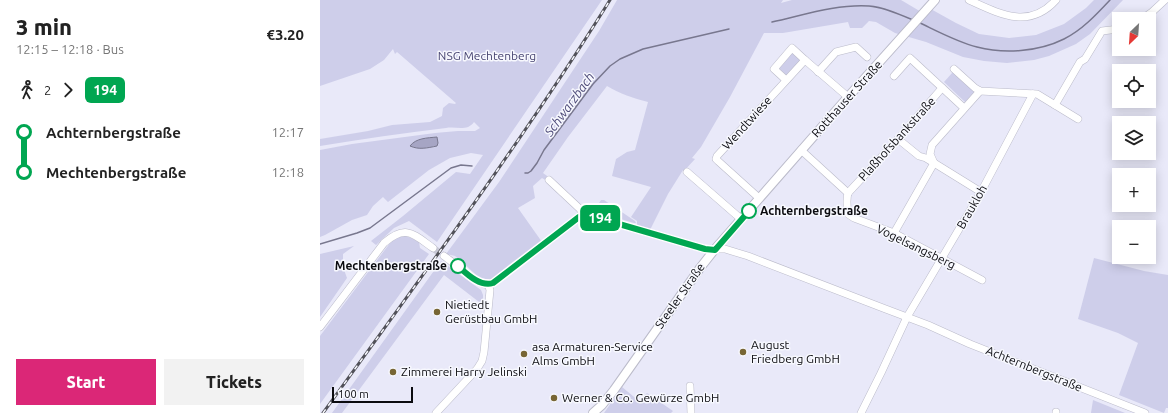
<!DOCTYPE html>
<meta charset="utf-8">
<style>
body{margin:0;font-family:Ubuntu,sans-serif;background:#f2f2f2;color:#222;height:100vh;display:flex;flex-direction:column;font-size:15px;white-space:nowrap}
*{box-sizing:border-box;margin:0}
p{font-size:13px;color:#767676}
.icon{flex:none;width:22px;height:22px;fill:none;stroke:currentColor;stroke-width:2;stroke-linecap:round;stroke-linejoin:round}
.map{position:relative;flex:1;overflow:hidden}
.drawer{display:flex;flex-direction:column;background:#fff;width:320px}
.drawer>*{flex:none}
.badge{padding:0 8px;border-radius:6px;font-size:14px;line-height:26px}
.needle{width:26px;rotate:205deg}
.fabs{position:absolute;left:792px;top:12px;display:grid;gap:8px}
.fabs a{display:grid;place-items:center;width:44px;height:44px;border-radius:0px;background:#fff;box-shadow:0 2px 10px #0003;font-size:20px}
.scale{position:absolute;left:12px;bottom:10px;width:81px;box-sizing:border-box;padding-left:4px;border:2px solid #0b0b10;border-top:0;font-size:11px;line-height:14px;white-space:nowrap;color:#0b0b10;-webkit-text-stroke:3px #f7f8fe;paint-order:stroke}
.map>.badge{position:absolute;translate:-50% -50%;box-shadow:0 0 0 2px #fff}
.legs{display:flex;align-items:center;gap:6px;height:44px;padding:0 16px;font-size:13px}
.legs p{margin-inline-start:auto}
.overview{display:flex;align-items:center;justify-content:space-between;height:68px;padding:0 16px}
h1{font-size:22px;font-weight:800;line-height:30px}
.button{display:flex;gap:8px;margin-top:auto;padding:8px 16px}
.button a{flex:1;height:46px;border-radius:0px;background:#db2777;color:#fff;font-size:16px;font-weight:800;line-height:46px;text-align:center}
.button a+a{background:#f2f2f2;color:#222}
ul{padding:0 16px;list-style:none}
li{display:flex;align-items:center;gap:14px;height:40px;font-size:15px}
li i{display:grid;place-items:center;width:6px;height:100%;margin:0 5px;background:currentColor}
li i::after{content:'';width:10px;height:10px;margin:-5px;border:3px solid;border-radius:50%;background:#fff}
li p{margin-inline-start:auto}
li:first-child i{background:linear-gradient(#0000 50%,currentColor 0)}
li:last-child i{background:linear-gradient(currentColor 50%,#0000 0)}
main{display:flex;flex:1;min-height:0}
.map>svg:first-child{display:block}
.green{fill:#ceceea}
.water{fill:#a6a5c4;stroke:#78778e}
.lines{fill:none;stroke-linecap:round;stroke-linejoin:round}
.stream{stroke:#78778e;stroke-width:1.5}
.minor-tunnel{stroke:#c8c8d6;stroke-width:7;stroke-dasharray:7 3.5;stroke-linecap:butt}
.minor-casing{stroke:#bbbbca;stroke-width:8}
.major-casing{stroke:#bbbbca;stroke-width:10}
.minor{stroke:#fff;stroke-width:7}
.major{stroke:#fff;stroke-width:8}
.rail-casing{stroke:#515159;stroke-width:3}
.rail{stroke:#f7f8fe;stroke-width:1.5;stroke-dasharray:4.5;stroke-linecap:butt}
.line-1-casing{stroke:#fff;stroke-width:9}
.line-1{stroke:#00a651;stroke-width:6}
.stop-1-dot{fill:#fff;stroke:#00a651;stroke-width:2}
.poi-dot{fill:#776534;stroke:#f7f8fe;stroke-width:1.5}
.labels{text-anchor:middle;stroke-width:3;stroke-linejoin:round;paint-order:stroke}
.park-label{font-size:12px;fill:#474471;stroke:#f7f8fe}
.street-label{font-size:12px;fill:#0b0b10;stroke:#f7f8fe}
.stop-label{font-size:12px;font-weight:bold;fill:#0b0b10;stroke:#f7f8fe;text-anchor:start}
.poi-label{font-size:12px;fill:#0b0b10;stroke:#f7f8fe;text-anchor:start}
.water-label{font-size:13px;font-style:italic;fill:#4e4b79;stroke:#f7f8fe}
</style>
<main>
<section class="drawer">
<div class="overview"><div><h1>3 min</h1><p>12:15 – 12:18 · Bus</p></div><b>€3.20</b></div>
<div class="legs"><svg class="icon" aria-label="walk" viewBox="0 0 24 24"><circle cx="13" cy="4" r="2"/><path d="M13 8l-2 6 4 7M11 14l-3 7M7 12l3-4h3l4 4"/></svg>2<svg class="icon" aria-label="forward" viewBox="0 0 24 24"><path d="M9 5l7 7-7 7"/></svg><b class="badge" style="background:#00a651;color:#fff">194</b></div>
<ul>
<li><i style="color:#00a651"></i><b>Achternbergstraße</b><p>12:17</p></li>
<li><i style="color:#00a651"></i><b>Mechtenbergstraße</b><p>12:18</p></li>
</ul>
<div class="button"><a>Start</a><a>Tickets</a></div>
</section>
<div class="map">
<svg width="848" height="413" viewBox="0 0 848 413">
<rect width="100%" height="100%" fill="#e9e9f9"/>
<g class="green">
<path d="M0,0H282L117,242L89,221L74,228L56,245L51,241L83,216L136,172L150,174L163,155L151,153L130,158L109,170L68,202L63,197L53,206L47,215L32,220L5,235L0,237V150L32,144L115,133L138,131H155L160,128L154,122C147,132 136,126 126,128C84,133 42,139 0,146V139L48,131L72,125L110,122L122,116L123,108L129,103L135,104L136,103L77,52L75,54L73,49L64,60L50,69L0,86Z"/>
<path d="M297,0H463L461,3L472,0H581L603,13L609,8L636,23L659,34L689,38L716,35L744,24L766,8L774,0H803L770,34L756,44L729,56L714,60L687,63L664,61L643,57L606,42L575,33L556,22L549,21L542,28H530L528,22L463,33H444L410,97L381,147L372,158L375,159L364,171L363,170L348,194L329,232L317,229V221L311,217L331,187L292,176L296,159L307,152L315,150L328,102C313,98 300,94 287,86L248,137L223,173L230,178L227,181L222,178L213,186L215,198L198,208L222,242L174,279C156,282 149,265 135,256C133,255 129,255 126,254L179,182L279,31Z"/>
<path d="M472,52L482,60L467,76L458,67Z"/>
<path d="M633,72L654,92L645,102L624,82Z"/>
<path d="M281,200H284L315,221L316,223H314L277,212L276,208Z"/>
<path d="M83,235L91,238L99,242L100,248L109,254L0,404V336L67,247L74,238Z"/>
<path d="M34,246L23,254V267L27,278L0,317V254Z"/>
<path d="M774,258L824,271L848,275V408H846L844,413L799,395L818,343L798,333L758,319Z"/>
<path d="M121,261L161,290L163,295V305L124,275L22,413H12Z"/>
<path d="M302,387L319,401L327,393L353,411L351,413H284Z"/>
<path d="M773,400L805,413H771Z"/>
</g>
<path class="water" d="M117,137L118,143L117,146C107,148 99,150 90,146C96,138 107,138 117,137Z"/>
<g class="lines">
<g class="stream">
<path d="M452,22C484,15 516,4 549,6C563,7 579,14 593,20"/>
<path d="M598,22C617,31 637,42 657,47C684,54 718,52 744,39C762,30 776,15 790,0"/>
<path d="M205,173H208L211,171L217,163L224,150L273,84L290,66L300,59L323,49L409,29"/>
<path d="M0,244L37,233L50,228L131,168L141,165L152,166"/>
</g>
<path class="minor-tunnel" d="M113,248L124,256"/>
<defs>
<g id="minor">
<path d="M649,0C680,14 709,30 736,0"/>
<path d="M822,19L832,12L845,0"/>
<path d="M634,69L655,88L660,91L717,94L758,119"/>
<path d="M498,72L516,52L536,47L547,57"/>
<path d="M574,76L590,58L644,108"/>
<path d="M466,80L454,69L472,48L485,60"/>
<path d="M735,105L760,62L765,59L782,31L799,29"/>
<path d="M578,139L599,156L606,158L661,192"/>
<path d="M481,150L528,193"/>
<path d="M367,172L421,219"/>
<path d="M229,180L260,209L263,215"/>
<path d="M528,193C526,200 527,207 528,214L534,218L574,233L662,280"/>
<path d="M528,193L578,139L622,88"/>
<path d="M439,198L398,161L396,159L397,156L485,60L528,97"/>
<path d="M574,233L614,163L610,154L612,145L660,91"/>
<path d="M124,256C134,263 154,281 164,284C169,285 173,283 177,280L259,217L263,215H268L385,249H405L428,256L563,308L608,325L650,344L825,413"/>
<path d="M0,327L64,243C86,224 93,234 113,248"/>
<path d="M370,386L371,413"/>
<path d="M116,413L157,369L162,361L164,352L170,290L168,284"/>
<path d="M541,413L561,373L587,317L661,192L713,94"/>
<path d="M736,413V412"/>
</g>
<path id="major" d="M273,413L282,405L294,390L380,268L395,249L528,97L615,0"/>
</defs>
<use href="#minor" class="minor-casing"/>
<use href="#major" class="major-casing"/>
<use href="#minor" class="minor"/>
<use href="#major" class="major"/>
<defs>
<path id="rail" d="M3,413C101,277 202,142 290,0"/>
</defs>
<use href="#rail" class="rail-casing"/>
<use href="#rail" class="rail"/>
</g>
<g class="lines">
<defs>
<path id="line-1" d="M138,266C147,274 160,287 173,283L259,217L263,215H268L385,249L395,250L429,211"/>
</defs>
<use href="#line-1" class="line-1-casing"/>
<use href="#line-1" class="line-1"/>
</g>
<g class="stop-1-dot">
<circle cx="429" cy="211" r="7"/>
<circle cx="138" cy="266" r="7"/>
</g>
<g class="poi-dot">
<circle cx="117" cy="312" r="4"/>
<circle cx="423" cy="352" r="4"/>
<circle cx="204" cy="354" r="4"/>
<circle cx="73" cy="372" r="4"/>
<circle cx="234" cy="398" r="4"/>
</g>
<g class="labels">
<g class="park-label">
<text x="167" y="60">NSG Mechtenberg</text>
</g>
<g class="street-label">
<text transform="translate(527 99) rotate(-48)" y="4">Rotthauser Straße</text>
<text transform="translate(427 123) rotate(-48)" y="4">Wendtwiese</text>
<text transform="translate(577 139) rotate(-48)" y="4">Plaßhofsbankstraße</text>
<text transform="translate(652 207) rotate(-60)" y="4">Braukloh</text>
<text transform="translate(596 247) rotate(26)" y="4">Vogelsangsberg</text>
<text transform="translate(360 296) rotate(-55)" y="4">Steeler Straße</text>
<text transform="translate(714 369) rotate(22)" y="4">Achternbergstraße</text>
</g>
<g class="stop-label">
<text x="440" y="215">Achternbergstraße</text>
<text x="127" y="270" text-anchor="end">Mechtenbergstraße</text>
</g>
<g class="poi-label">
<text x="125" y="309">Nietiedt<tspan x="125" dy="14">Gerüstbau GmbH</tspan></text>
<text x="431" y="349">August<tspan x="431" dy="14">Friedberg GmbH</tspan></text>
<text x="212" y="351">asa Armaturen-Service<tspan x="212" dy="14">Alms GmbH</tspan></text>
<text x="81" y="376">Zimmerei Harry Jelinski</text>
<text x="242" y="402">Werner &amp; Co. Gewürze GmbH</text>
</g>
<g class="water-label">
<text transform="translate(249 104) rotate(-54)" y="5">Schwarzbach</text>
</g>
</g>
</svg>
<div class="fabs">
<a><svg class="needle" viewBox="-14 -14 28 28"><path d="M0-13l5 13h-10z" fill="#e53935"/><path d="M0 13l5-13h-10z" fill="#767676"/></svg></a>
<a><svg class="icon" aria-label="locate" viewBox="0 0 24 24"><circle cx="12" cy="12" r="6"/><path d="M12 2v4M12 18v4M2 12h4M18 12h4"/></svg></a>
<a><svg class="icon" aria-label="layers" viewBox="0 0 24 24"><path d="M12 4l9 5-9 5-9-5zM3 14l9 5 9-5"/></svg></a>
<a>+</a>
<a>−</a>
</div>
<div class="scale">100 m</div>
<b class="badge" style="left:280px;top:218px;background:#00a651;color:#fff">194</b>
</div>
</main>
